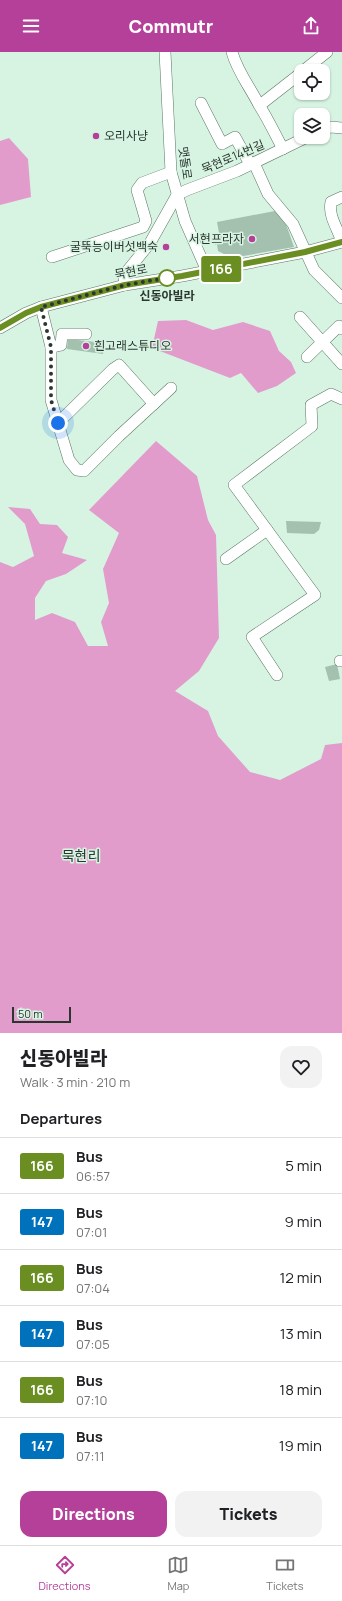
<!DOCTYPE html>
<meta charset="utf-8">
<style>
body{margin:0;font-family:Manrope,"Noto Sans KR",sans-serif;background:#f2f2f2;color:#202124;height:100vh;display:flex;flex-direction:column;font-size:15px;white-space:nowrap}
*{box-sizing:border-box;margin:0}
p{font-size:13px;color:#757577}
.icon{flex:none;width:22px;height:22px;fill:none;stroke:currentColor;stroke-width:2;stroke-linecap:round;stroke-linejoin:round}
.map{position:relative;height:981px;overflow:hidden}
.drawer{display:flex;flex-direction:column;background:#fff;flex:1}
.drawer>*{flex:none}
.badge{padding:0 8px;border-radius:3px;font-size:14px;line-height:26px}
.fabs{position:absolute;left:294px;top:12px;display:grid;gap:8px}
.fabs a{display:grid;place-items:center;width:36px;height:36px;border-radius:8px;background:#fff;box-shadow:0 1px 3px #0004;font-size:20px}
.scale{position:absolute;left:12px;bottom:10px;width:59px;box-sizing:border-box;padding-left:4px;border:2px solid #2b362f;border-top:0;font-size:11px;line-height:14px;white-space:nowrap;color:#2b362f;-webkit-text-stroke:3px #d7f4e2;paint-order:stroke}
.you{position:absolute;width:20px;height:20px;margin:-10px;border:3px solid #fff;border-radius:50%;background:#1a73e8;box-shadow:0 0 0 6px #1a73e833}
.map>.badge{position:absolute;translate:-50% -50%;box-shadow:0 0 0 2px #fff}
h2{padding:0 20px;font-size:15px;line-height:36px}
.round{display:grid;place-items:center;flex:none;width:42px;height:42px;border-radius:12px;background:#f2f2f2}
.summary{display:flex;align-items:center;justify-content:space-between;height:68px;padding:0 20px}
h1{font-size:19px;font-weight:800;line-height:30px}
.button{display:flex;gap:8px;margin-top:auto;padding:8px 20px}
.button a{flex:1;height:46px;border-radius:12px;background:#b54099;color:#fff;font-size:16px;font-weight:800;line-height:46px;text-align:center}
.button a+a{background:#f2f2f2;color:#202124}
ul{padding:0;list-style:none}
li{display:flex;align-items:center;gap:12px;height:56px;padding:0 20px;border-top:1px solid #e0e0e0}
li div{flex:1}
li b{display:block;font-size:15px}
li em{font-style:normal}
li .badge{min-width:44px;font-weight:700;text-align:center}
header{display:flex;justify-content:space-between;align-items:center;height:52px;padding:0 20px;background:#b54099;color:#fff;font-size:18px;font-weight:800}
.tab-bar{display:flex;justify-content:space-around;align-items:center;height:56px;border-top:1px solid #e0e0e0;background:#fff;font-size:11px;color:#757577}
.tab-bar a{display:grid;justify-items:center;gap:2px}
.tab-bar .current{color:#b54099}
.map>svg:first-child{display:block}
.forest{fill:#e29ccc}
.building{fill:#a4c0af}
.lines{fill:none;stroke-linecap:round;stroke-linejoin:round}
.minor-casing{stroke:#5c7666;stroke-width:12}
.minor{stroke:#fff;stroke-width:11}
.line-casing{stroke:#fff;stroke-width:9}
.line{stroke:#6b8e23;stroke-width:6}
.walk{stroke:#2b362f;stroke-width:4;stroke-dasharray:0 7.2}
.poi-dot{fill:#b54099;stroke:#d7f4e2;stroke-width:1.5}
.stop-dot{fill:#fff;stroke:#6b8e23;stroke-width:2}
.labels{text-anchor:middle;stroke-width:3;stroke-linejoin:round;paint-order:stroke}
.poi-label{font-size:12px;fill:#2b362f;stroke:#d7f4e2;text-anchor:start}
.street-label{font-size:12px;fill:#2b362f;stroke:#d7f4e2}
.stop-label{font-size:12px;font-weight:bold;fill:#2b362f;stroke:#d7f4e2}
.quarter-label{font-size:14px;fill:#2b362f;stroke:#d7f4e2}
</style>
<header><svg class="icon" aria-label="menu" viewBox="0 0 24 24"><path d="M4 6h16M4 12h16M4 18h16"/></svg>Commutr<svg class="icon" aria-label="share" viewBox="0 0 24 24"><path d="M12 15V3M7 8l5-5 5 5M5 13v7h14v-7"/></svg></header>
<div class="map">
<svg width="342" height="981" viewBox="0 0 342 981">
<rect width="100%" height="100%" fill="#d7f4e2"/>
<g class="forest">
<path d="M9,86L28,107L31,145L0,153V89Z"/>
<path d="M186,268L213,278L243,270L270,279L279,299L291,310L296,321L277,334L258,341L241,321L230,326L152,296L158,269Z"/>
<path d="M156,389L197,424L208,468L216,483L219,586L199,619L175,639L208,659L218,684L250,720L280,728L321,707L325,693L342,691V981H0V510L13,515L34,504L25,472L8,455L30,457L40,472L57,473L68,485L62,501L87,508L66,522L46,529L35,546V568L52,561L75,570L88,594H108L101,570L109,551L103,517L119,481L89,458Z"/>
</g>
<g class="building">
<path d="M275,159L286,172L294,195L232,206L218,199L217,192L215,193L212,182L219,181L217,170Z"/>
<path d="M68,287L105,291L103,302L67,297Z"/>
<path d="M286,469L321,470L319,478L314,482L287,481Z"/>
<path d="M337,612L340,627L329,629L325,615Z"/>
</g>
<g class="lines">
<defs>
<g id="minor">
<path d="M165,0L171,120L185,169L207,219"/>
<path d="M232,0C237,19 250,35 259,53C268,67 275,82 283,97"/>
<path d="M303,19L327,0"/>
<path d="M201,51L222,92L235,85L250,112"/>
<path d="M260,53L301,21"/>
<path d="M323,77L331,75L342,76"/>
<path d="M254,111L268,142L293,172L314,218L342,246"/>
<path d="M342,190C338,177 328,164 331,150L342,145"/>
<path d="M52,205L143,175L146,169L137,138L142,131L171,120"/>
<path d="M125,233L124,223L150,191L177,143L187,138L237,119L307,85"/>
<path d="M41,255L51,295V348L69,408L77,418L84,419L119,384L171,336"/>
<path d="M300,265L342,312"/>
<path d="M0,276L26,261L41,255L125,233L182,224L305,200L342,190"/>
<path d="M51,295L61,293L62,282H86"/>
<path d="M307,305L339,274L342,277"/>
<path d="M58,371L113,317L119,313L154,352"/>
<path d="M226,507L267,478"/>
<path d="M340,609H342"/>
<path d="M277,623L252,585L315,543L234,433L312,374L311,353L331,342L342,347"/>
</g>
</defs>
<use href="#minor" class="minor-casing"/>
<use href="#minor" class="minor"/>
</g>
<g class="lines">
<defs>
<path id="line" d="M0,276L26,261L41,255L125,233L182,224L305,200L342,190"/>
</defs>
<use href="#line" class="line-casing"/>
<use href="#line" class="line"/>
<path class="walk" d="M58,371L51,348V295L41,255L125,233L167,226"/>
</g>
<g class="poi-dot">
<circle cx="96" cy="84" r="4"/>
<circle cx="252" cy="187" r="4"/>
<circle cx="166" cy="195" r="4"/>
<circle cx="86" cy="294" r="4"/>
</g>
<circle class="stop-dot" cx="167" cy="226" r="8"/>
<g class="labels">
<g class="poi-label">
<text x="104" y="88">오리사냥</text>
<text x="244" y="191" text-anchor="end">서현프라자</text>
<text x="158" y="199" text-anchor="end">굴뚝능이버섯백숙</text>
<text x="94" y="298">흰고래스튜디오</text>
</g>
<g class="street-label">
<text transform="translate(233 105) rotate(-23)" y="4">묵현로14번길</text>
<text transform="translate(185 111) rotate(82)" y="4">맷돌로</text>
<text transform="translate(131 220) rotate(-11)" y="4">묵현로</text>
</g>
<g class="stop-label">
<text x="167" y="248">신동아빌라</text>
</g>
<g class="quarter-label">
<text x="81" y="809">묵현리</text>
</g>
</g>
</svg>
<div class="fabs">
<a><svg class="icon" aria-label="locate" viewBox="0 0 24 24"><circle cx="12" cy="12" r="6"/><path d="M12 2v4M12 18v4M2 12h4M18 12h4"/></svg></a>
<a><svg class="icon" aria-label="layers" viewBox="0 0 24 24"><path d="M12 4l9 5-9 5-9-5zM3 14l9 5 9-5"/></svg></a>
</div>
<div class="scale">50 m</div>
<div class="you" style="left:58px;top:371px"></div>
<b class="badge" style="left:221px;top:217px;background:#6b8e23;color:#fff">166</b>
</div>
<section class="drawer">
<div class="summary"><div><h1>신동아빌라</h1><p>Walk · 3 min · 210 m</p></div><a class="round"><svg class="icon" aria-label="heart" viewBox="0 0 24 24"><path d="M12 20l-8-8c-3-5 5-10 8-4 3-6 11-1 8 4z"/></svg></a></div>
<h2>Departures</h2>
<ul>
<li><span class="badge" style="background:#6b8e23;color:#fff">166</span><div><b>Bus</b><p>06:57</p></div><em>5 min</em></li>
<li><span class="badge" style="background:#0072bc;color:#fff">147</span><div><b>Bus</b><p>07:01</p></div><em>9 min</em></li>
<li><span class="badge" style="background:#6b8e23;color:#fff">166</span><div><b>Bus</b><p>07:04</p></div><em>12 min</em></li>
<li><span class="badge" style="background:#0072bc;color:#fff">147</span><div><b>Bus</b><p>07:05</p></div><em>13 min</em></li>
<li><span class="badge" style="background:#6b8e23;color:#fff">166</span><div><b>Bus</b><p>07:10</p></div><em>18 min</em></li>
<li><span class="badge" style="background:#0072bc;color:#fff">147</span><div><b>Bus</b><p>07:11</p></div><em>19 min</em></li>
</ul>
<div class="button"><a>Directions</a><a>Tickets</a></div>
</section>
<nav class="tab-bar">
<a class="current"><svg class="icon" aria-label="directions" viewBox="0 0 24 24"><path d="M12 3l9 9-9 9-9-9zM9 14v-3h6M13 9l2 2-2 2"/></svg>Directions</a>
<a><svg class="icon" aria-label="map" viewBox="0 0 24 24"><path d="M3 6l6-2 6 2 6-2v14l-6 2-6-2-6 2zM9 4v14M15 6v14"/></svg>Map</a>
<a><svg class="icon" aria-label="tickets" viewBox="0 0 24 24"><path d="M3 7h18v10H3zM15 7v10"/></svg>Tickets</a>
</nav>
